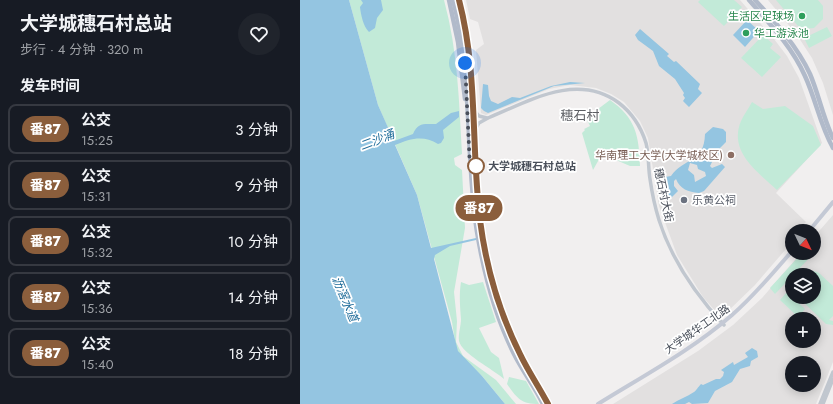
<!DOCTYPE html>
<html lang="zh">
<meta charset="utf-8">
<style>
body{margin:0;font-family:Jost,"Noto Sans SC",sans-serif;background:#20242c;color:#f1f3f6;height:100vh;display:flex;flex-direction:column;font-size:15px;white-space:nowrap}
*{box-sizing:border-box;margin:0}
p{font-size:13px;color:#9ea1a6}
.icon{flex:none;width:22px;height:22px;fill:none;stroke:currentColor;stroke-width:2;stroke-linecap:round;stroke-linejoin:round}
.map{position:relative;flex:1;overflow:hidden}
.side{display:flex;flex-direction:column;background:#171b24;width:300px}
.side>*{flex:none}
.badge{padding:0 8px;border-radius:13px;font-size:14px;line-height:26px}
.needle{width:26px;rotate:133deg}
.controls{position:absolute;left:485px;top:224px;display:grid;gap:8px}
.controls a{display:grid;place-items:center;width:36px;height:36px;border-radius:50%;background:#171b24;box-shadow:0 2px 10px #0003;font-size:20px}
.you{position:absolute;width:20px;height:20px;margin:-10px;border:3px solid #fff;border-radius:50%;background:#1a73e8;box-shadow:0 0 0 6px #1a73e833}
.map>.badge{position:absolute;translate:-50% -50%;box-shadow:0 0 0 2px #fff}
h2{padding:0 20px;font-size:15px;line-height:36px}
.round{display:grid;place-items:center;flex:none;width:42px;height:42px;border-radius:21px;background:#20242c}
.overview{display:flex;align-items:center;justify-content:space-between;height:68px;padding:0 20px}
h1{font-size:19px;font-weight:700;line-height:30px}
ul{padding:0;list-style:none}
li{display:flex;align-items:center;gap:12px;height:50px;margin:0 8px 6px;padding:0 12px;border:2px solid #363941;border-radius:8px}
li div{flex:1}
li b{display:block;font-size:15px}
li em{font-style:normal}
li .badge{min-width:44px;font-weight:700;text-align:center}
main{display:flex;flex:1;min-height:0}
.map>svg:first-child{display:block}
.education{fill:#e2e0e0;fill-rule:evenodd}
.green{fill:#c2ead8}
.water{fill:#94c5e1;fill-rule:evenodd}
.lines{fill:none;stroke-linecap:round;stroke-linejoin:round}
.tertiary{stroke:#c1c7cf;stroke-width:3.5}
.secondary{stroke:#c4c9d5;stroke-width:4}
.primary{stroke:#b1baca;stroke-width:4.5}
.line-casing{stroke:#fff;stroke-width:9}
.line{stroke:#8b5e3c;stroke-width:6}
.walk{stroke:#494f5a;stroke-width:4;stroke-dasharray:0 7.2}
.leisure-dot{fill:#2e9e5b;stroke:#fff;stroke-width:1.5}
.education-dot{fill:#8d6e63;stroke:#fff;stroke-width:1.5}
.stop-dot{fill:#fff;stroke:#8b5e3c;stroke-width:2}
.worship-dot{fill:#6b7280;stroke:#fff;stroke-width:1.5}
.labels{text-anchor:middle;stroke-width:3.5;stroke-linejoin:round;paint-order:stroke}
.leisure-label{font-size:11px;fill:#27864d;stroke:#fff;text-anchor:end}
.education-label{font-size:11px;fill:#785e54;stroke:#fff;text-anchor:end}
.stop-label{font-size:11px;font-weight:bold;fill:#494f5a;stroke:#fff;text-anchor:start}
.street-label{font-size:11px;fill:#494f5a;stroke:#fff}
.worship-label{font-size:11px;fill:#5b616d;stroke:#fff;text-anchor:start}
.water-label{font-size:12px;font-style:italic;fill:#1d6b99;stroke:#fff}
.quarter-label{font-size:13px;fill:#5c5e63;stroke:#fff}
</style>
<main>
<section class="side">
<div class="overview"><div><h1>大学城穗石村总站</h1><p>步行 · 4 分钟 · 320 m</p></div><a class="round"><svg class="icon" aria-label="heart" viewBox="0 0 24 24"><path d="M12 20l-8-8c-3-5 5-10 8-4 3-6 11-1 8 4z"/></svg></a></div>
<h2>发车时间</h2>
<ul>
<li><span class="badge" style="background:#8b5e3c;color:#fff">番87</span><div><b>公交</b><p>15:25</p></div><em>3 分钟</em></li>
<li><span class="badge" style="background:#8b5e3c;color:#fff">番87</span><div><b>公交</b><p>15:31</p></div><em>9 分钟</em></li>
<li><span class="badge" style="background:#8b5e3c;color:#fff">番87</span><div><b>公交</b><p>15:32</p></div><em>10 分钟</em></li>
<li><span class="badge" style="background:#8b5e3c;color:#fff">番87</span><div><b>公交</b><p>15:36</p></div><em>14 分钟</em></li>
<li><span class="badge" style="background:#8b5e3c;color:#fff">番87</span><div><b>公交</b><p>15:40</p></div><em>18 分钟</em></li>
</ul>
</section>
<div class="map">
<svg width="533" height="404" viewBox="0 0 533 404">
<rect width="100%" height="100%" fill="#f1efef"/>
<g class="education">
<path d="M166,0H440L474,39L487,56L499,78L522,143L476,193L506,222L499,229L501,231H492V242L455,285L425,314H418L403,297L377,255L359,206L348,138L340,121L324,102L311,94L296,88L270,85L249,89L186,115L181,113L176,50L184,44L178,22L170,19Z"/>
<path d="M468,0H533V115L523,83L512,58L497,35Z"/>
<path d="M533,215V362L516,404H313L398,351L433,325L462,298L501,253H514V237ZM492,275H514V297H492ZM492,319H514V341H492ZM492,363H514V385H492Z"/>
</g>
<g class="green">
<path d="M49,0H144C158,51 159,102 162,154L154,158L155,165L162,170L165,228L154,292L157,321L156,342L163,356L196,380L216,404H205L182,376L161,356L156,348L152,322L117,195L78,105Z"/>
<path d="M400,0H434L442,7L424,26L398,2Z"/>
<path d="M476,0H518L523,6V19L514,28L503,29L498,26Z"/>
<path d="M527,27L532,36L509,48L504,38Z"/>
<path d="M463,35L473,44L470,48L481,57L462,77L441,58Z"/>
<path d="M310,100C336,118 339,136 340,166H330L302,154L293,170L282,133L285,130L284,129L290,126L286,118Z"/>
<path d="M452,102L463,109L485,106L513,126L521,145L477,190C458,172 428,152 441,121C444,114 449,108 452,102Z"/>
<path d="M502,253H514L475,294L470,288Z"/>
<path d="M514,271L519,273L533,286V316L529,320L533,321V325L526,324L498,297H514V279L516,276L502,275Z"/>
<path d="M161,282L169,285L183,282L196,322L179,328L191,352L199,358L204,379C193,369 162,354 159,341C158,334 161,326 161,319C160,306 159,294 161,282Z"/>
<path d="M487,292L505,309L498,317L480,300Z"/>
<path d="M209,377L226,381L239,404C221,404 217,398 207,384Z"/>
</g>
<g class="water">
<path d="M0,0H49L78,105L94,141L113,134C118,122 124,124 136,124L151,113L159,111V117L143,130L144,138L141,143L138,144C124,135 111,138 95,145L117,195L131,248L176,238V240L150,246L135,255L134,259L158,351L182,376L205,404H0Z"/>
<path d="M61,0H81L83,10L77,18L75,28L69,32C63,26 61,15 60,7L63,3Z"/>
<path d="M447,20L459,31L445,47L433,35Z"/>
<path d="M340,29L369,54L367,56L374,62L376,61L400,84L398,89L402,93L389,107L383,101L385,98L383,95L384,93L375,79L359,66L353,51L338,40L335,35Z"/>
<path d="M270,82L285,83L254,86L188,113L184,111L181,108L183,84L188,85L189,96L191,101L198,104L212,97L220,98L251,86Z"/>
<path d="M413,127L423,129L426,132V142L419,149L422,151L419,154H414L413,160L410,166L412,168L422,164L425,167L404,191L399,193C388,192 380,189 376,179L374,181V186L378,191L370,199L367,196L365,177L371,176C384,157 404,164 405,134ZM390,163L397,165L398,169L405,172L406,176L395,182L394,175L388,170Z"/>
<path d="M452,348L457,351L458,357L451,361L450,366L440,369L432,382L415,391L408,403L392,404L389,402L385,404H372C379,399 387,397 394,392C396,391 398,387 401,384L403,385L416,379H420L423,376L424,372L421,370L433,362L434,365L448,357L445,353Z"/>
</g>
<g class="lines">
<g class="tertiary">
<path d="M174,110L179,116L187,118"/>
<path d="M175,130L179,123L188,118C229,101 277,72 319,103C332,113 341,127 346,143C349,154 348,167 350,179C352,193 355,207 359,220C372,261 395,294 424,325"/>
<path d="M520,404L533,372"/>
<path d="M523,404L533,379"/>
</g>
<g class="secondary">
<path d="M509,231L533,202"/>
<path d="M298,404C343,376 392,350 432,315C454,296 473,273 492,251"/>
</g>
<g class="primary">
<path d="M149,0L158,42L165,99"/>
<path d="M153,0C173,76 165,155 177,232C184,274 195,316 214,354C223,372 235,387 243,404"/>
<path d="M159,0C178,72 171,147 180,220C190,293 212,342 248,404"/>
<path d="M449,0C470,24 492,47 505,76C516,100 520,125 533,148"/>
<path d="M455,0C476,23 497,46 510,74C519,95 523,118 533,138"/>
</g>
</g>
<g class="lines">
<defs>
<path id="line" d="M159,0C178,72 171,147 180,220C186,267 199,312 220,354C228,371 239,387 248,404"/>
</defs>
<use href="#line" class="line-casing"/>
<use href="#line" class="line"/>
<path class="walk" d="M165,63L170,168L176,166"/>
</g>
<g class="leisure-dot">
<circle cx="502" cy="16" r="4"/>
<circle cx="446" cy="33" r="4"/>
</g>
<circle class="education-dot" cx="431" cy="155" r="4"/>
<circle class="stop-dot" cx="176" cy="166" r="8"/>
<circle class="worship-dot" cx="384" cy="200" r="4"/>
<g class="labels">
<g class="leisure-label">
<text x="494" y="20">生活区足球场</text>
<text x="454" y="37" text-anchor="start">华工游泳池</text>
</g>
<g class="education-label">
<text x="423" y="159">华南理工大学(大学城校区)</text>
</g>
<g class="stop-label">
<text x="188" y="170">大学城穗石村总站</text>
</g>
<g class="street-label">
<text transform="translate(364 195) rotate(78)" y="4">穗石村大街</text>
<text transform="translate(397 329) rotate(-35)" y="4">大学城华工北路</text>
</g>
<g class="worship-label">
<text x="392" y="204">乐黄公祠</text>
</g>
<g class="water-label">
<text transform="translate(77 140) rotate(-21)" y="4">二沙涌</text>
<text transform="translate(45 299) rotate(67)" y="4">沥滘水道</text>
</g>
<g class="quarter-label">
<text x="280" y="120">穗石村</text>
</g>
</g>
</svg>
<div class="controls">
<a><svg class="needle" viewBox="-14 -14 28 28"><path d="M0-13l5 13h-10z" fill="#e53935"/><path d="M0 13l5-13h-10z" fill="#9ea1a6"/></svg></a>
<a><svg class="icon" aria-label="layers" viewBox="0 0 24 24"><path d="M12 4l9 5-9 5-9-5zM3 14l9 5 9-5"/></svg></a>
<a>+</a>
<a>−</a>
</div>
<div class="you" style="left:165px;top:63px"></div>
<b class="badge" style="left:179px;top:208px;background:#8b5e3c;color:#fff">番87</b>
</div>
</main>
